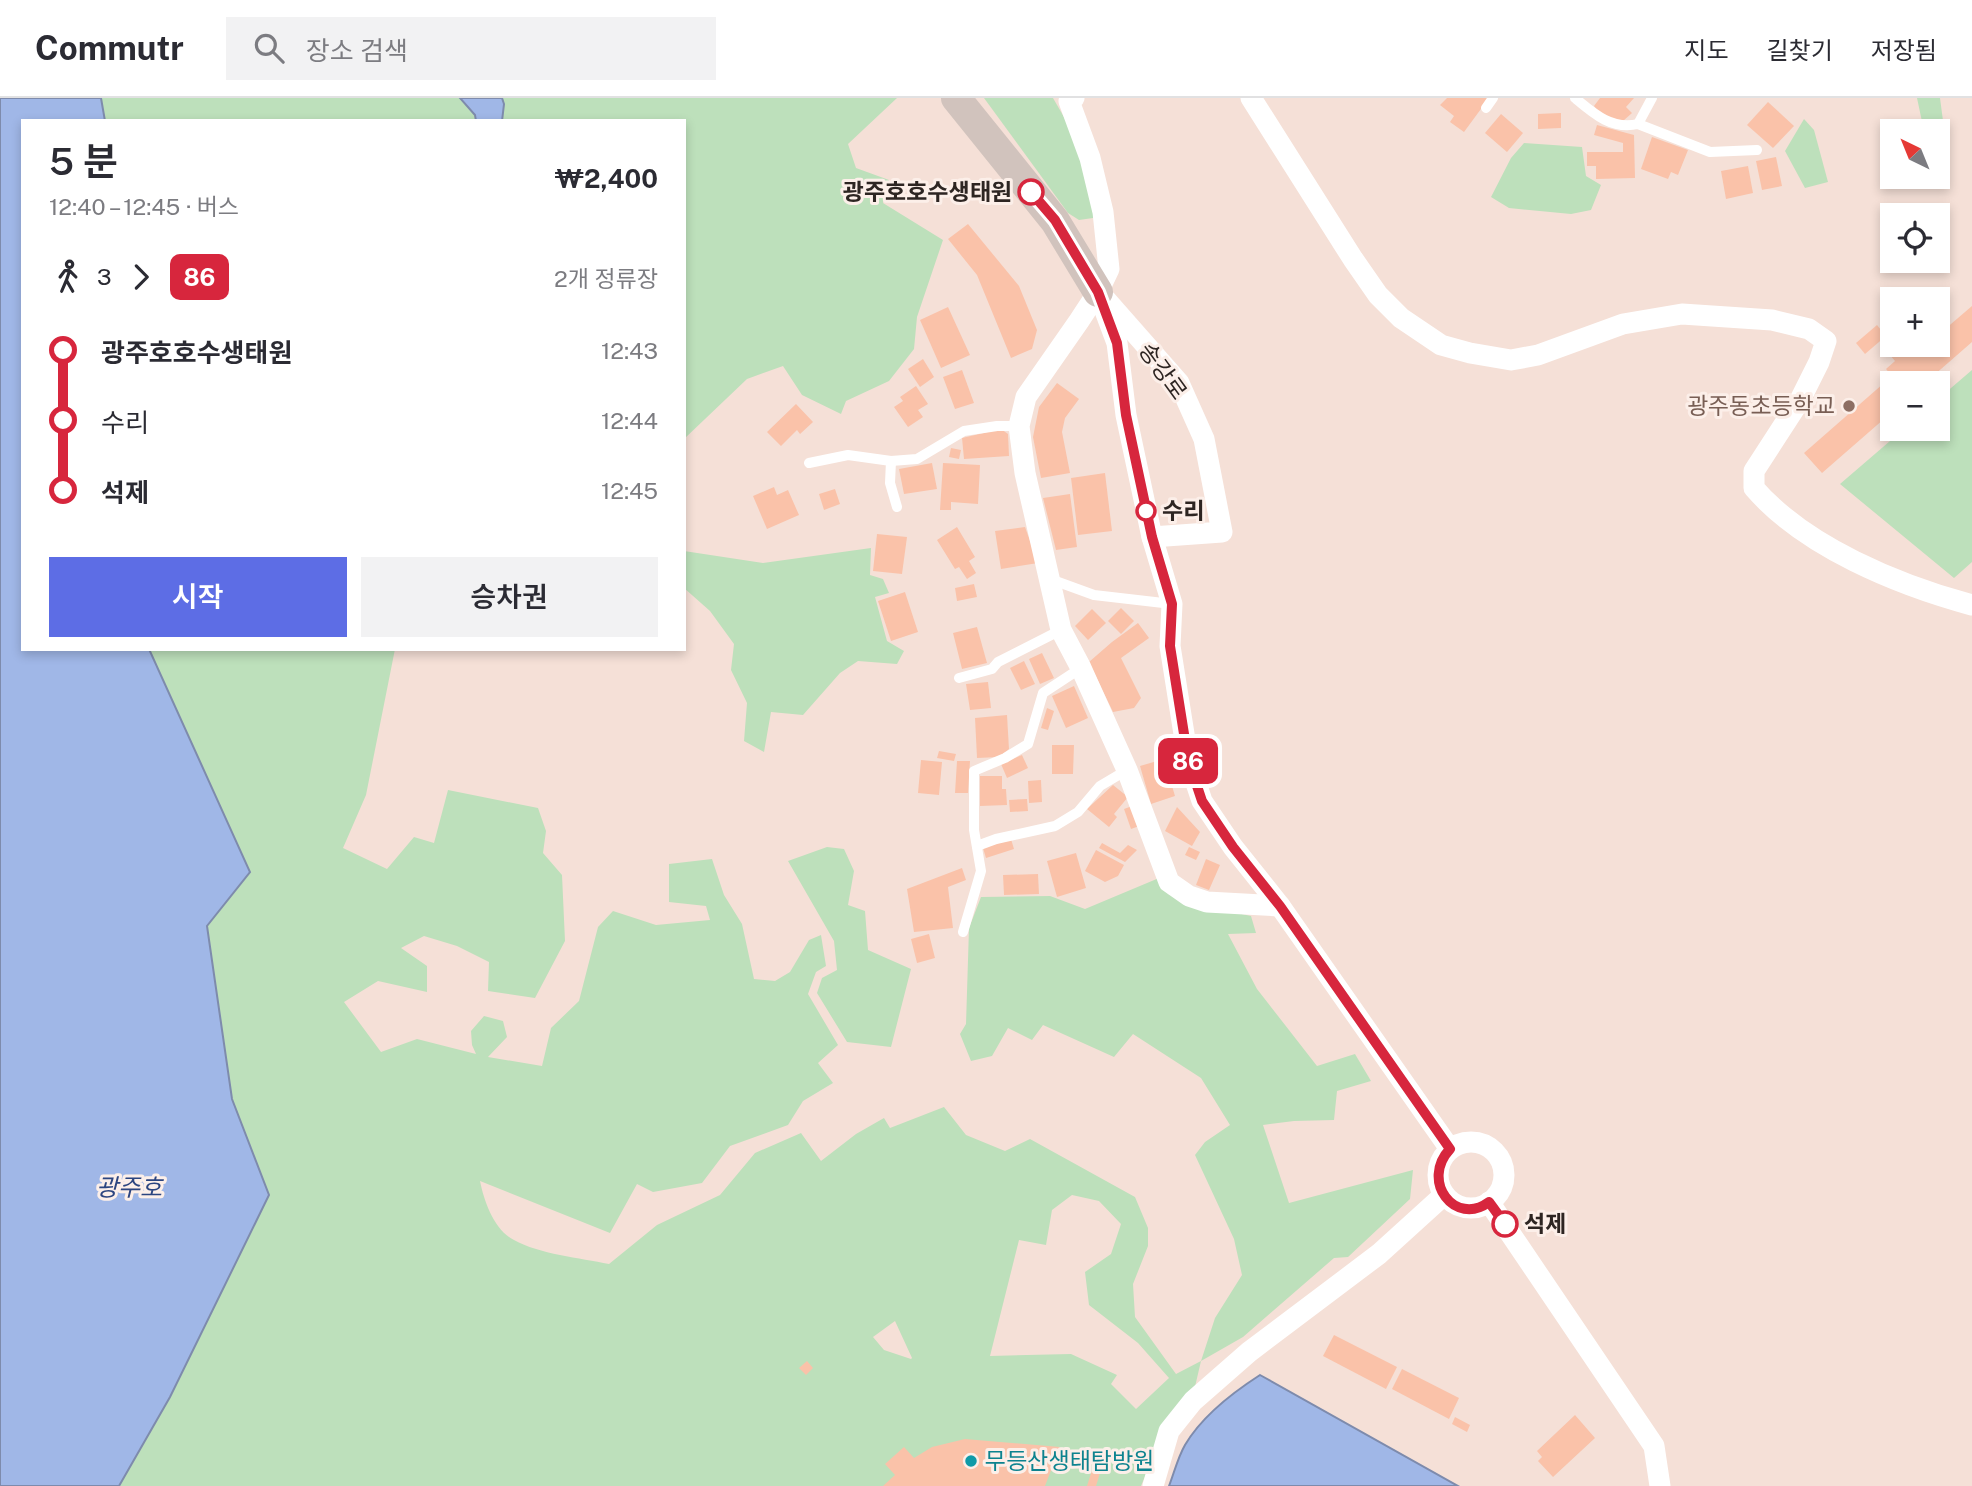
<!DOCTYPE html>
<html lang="ko">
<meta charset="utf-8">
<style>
body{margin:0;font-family:"Public Sans","Noto Sans KR",sans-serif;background:#f2f2f3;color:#2b2b33;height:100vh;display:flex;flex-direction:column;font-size:26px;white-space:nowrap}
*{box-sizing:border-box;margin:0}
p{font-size:23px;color:#7c7c81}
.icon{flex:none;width:38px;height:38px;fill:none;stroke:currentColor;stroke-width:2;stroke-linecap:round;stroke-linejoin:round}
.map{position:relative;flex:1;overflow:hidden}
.details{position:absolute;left:21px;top:21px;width:665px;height:532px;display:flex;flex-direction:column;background:#fff;border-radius:0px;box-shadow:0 4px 10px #0003}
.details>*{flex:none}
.badge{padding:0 14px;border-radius:10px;font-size:24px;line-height:46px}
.needle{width:46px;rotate:317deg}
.controls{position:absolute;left:1880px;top:21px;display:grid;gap:14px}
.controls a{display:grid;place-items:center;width:70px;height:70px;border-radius:0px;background:#fff;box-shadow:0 4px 10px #0003;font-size:35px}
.map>.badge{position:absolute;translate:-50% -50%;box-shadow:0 0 0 4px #fff}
.legs{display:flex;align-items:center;gap:10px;height:77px;padding:0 28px;font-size:23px}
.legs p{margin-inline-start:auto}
.headline{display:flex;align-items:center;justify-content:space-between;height:119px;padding:0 28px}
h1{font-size:38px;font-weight:600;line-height:52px}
.cta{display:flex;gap:14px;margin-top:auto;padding:14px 28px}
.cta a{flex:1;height:80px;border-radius:0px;background:#5d6de5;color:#fff;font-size:28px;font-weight:600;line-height:80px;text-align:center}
.cta a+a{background:#f2f2f3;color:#2b2b33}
ul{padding:0 28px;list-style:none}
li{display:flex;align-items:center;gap:24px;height:70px;font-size:26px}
li i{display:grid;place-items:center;width:10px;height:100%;margin:0 9px;background:currentColor}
li i::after{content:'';width:18px;height:18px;margin:-9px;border:5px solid;border-radius:50%;background:#fff}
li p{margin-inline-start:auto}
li:first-child i{background:linear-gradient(#0000 50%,currentColor 0)}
li:last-child i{background:linear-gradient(currentColor 50%,#0000 0)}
header{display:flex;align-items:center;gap:42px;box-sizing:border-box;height:98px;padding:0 35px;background:#fff;border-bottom:2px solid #e1e1e2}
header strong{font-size:33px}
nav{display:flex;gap:38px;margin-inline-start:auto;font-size:24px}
.search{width:490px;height:63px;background:#f2f2f3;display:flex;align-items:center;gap:18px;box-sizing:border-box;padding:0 24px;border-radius:0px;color:#7c7c81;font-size:26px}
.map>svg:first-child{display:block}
.green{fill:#bde0bb;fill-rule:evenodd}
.water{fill:#a0b7e7;stroke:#7e8bac;stroke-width:2}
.building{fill:#fac2a9}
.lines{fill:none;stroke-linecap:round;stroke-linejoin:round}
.lane{stroke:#fff;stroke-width:10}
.street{stroke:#fff;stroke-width:21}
.secondary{stroke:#d1c3bd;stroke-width:30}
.line-1-casing{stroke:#fff;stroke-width:16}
.line-1{stroke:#d7263d;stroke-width:10}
.stop-1-dot{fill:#fff;stroke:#d7263d;stroke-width:3.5}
.education-dot{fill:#8d6e63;stroke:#fcefe9;stroke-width:2.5}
.culture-dot{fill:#0f9aa8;stroke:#fcefe9;stroke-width:2.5}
.labels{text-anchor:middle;stroke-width:6;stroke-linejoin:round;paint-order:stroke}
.stop-label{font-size:23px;font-weight:bold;fill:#2d2522;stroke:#fcefe9;text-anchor:start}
.street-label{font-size:23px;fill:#2d2522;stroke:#fcefe9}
.education-label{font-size:23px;fill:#785e54;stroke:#fcefe9;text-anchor:end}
.culture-label{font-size:23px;fill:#0d838f;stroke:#fcefe9;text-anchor:start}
.water-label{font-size:24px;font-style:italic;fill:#2c4580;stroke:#fcefe9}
</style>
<header>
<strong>Commutr</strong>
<div class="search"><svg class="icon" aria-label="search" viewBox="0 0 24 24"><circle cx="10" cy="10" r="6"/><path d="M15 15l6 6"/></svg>장소 검색</div>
<nav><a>지도</a><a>길찾기</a><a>저장됨</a></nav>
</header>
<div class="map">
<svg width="1972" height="1388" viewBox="0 0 1972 1388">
<rect width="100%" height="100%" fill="#f5e0d7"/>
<g class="green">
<path d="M101,0H897L848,46L856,70L889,82L883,105L943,142L917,219L914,251L889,283L846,303L841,316L802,297L783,268L747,281L684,341V23H105Z"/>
<path d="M984,0H1053L1072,33L1100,119L1079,122L1068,115Z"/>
<path d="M1917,0H1940L1945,38L1937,39V33H1924Z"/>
<path d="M1804,21L1814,32L1828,84L1805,90L1785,53Z"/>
<path d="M1524,45L1582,49L1586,78L1601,87L1591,112L1571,116L1509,110L1491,99L1511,60Z"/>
<path d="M1972,272V464L1954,480L1840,386L1904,331H1937V302Z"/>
<path d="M871,450L870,477L883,481L889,495L875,499L887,543L904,553L897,566L858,563L840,575L803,617L771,614L764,654L744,643L747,605L731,572L734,546L710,513L684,490V453L763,465Z"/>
<path d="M149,551H395L366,697L343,750L387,771L414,739L434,745L448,692L538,710L546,733L543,755L562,777L565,843L535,900L488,893L489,864L457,848L424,838L401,850L427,868V894L378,883L344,904L381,954L417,941L476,956L472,947L471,933L484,918L503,923L507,939L488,959L542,968L551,930L579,903L598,829L613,813L656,827L710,822L706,808L669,804V766L712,761L724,797L742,826L754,881L775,883L790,874L809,842L821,837L826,868L816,874L808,896L838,947L818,965L833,985L803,1003L788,1027L730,1048L702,1085L653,1094L637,1086L610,1135L480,1083C484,1103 494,1132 514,1142C539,1156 580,1160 609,1166L657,1127L720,1097L755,1055L801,1035L821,1063L856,1036L884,1020L890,1030L944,1009L966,1037L1005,1053L1030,1041L1135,1099L1148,1130V1148L1133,1186L1135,1219L1176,1276L1201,1263L1215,1220L1242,1177L1234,1141L1195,1057L1205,1044L1230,1027L1201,980L1133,936L1114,959L1043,927L1032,942L1008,930L992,958L971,963L960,936L966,926L969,830L981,799L1050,798L1085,811L1159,780L1168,796L1195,806L1251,818L1256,835L1228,836L1257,891L1317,968L1355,956L1371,983L1337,993L1334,1022L1294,1023L1263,1027L1289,1105L1413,1072L1410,1101L1348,1159L1334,1160L1243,1239L1201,1263L1194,1293L1167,1325L1141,1388H119L170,1299L269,1097L232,1001L206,828L250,774ZM1072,1097L1099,1103L1121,1126L1111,1156L1085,1174L1089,1207L1138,1245L1169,1280L1136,1311L1111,1286L1117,1277L1071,1256L990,1258L1019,1142L1046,1147L1052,1112ZM895,1223L912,1260L911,1261L884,1252L873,1239Z"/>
<path d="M827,749L844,751L854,773L848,807L865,813L868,852L911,871L891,949L847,944L817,895L822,880L837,872L834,843L788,763Z"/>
</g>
<g class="water">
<path d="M0,0H101L105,23H23V551H149L250,774L207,828L232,1001L269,1097L170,1299L119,1388H0Z"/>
<path d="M460,0H502L504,6L502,23H476L475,17Z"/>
<path d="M1260,1277L1458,1388H1169C1174,1375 1178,1359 1185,1347C1202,1318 1232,1295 1260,1277Z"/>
</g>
<g class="building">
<path d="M1447,0H1489L1464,34L1450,24L1454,18L1440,7Z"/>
<path d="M1600,0H1634L1626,9L1632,15L1623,23L1604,20L1594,8Z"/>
<path d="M1768,4L1794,28L1773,50L1747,27Z"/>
<path d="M1561,15V30L1538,31V16Z"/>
<path d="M1501,16L1523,35L1507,54L1485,35Z"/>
<path d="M1597,27L1634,37L1635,80L1596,81V68H1587V54H1623V45L1594,37Z"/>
<path d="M1652,39L1688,52L1678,77L1671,74L1668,81L1641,71Z"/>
<path d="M1776,59L1782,88L1762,92L1756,63Z"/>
<path d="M1748,68L1753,95L1726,101L1721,73Z"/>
<path d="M968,126L1019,188L1037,232L1032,251L1011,260L977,177L948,141Z"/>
<path d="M1972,208V244L1925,285H1892V314L1822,375L1804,355L1892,278L1886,271L1895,263L1890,257L1902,247H1910L1917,255L1927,247H1937V238Z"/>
<path d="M948,209L970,257L941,270L920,222Z"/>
<path d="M1877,227L1886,238L1865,256L1856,245Z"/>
<path d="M923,261L934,279L920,289L908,271Z"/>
<path d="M962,272L974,305L955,311L943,279Z"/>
<path d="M1057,285L1079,301L1065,320L1062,334L1070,375L1041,380L1033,339L1039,309Z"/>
<path d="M916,288L928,306L918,312L923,319L908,329L894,309L903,303L900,299Z"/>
<path d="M796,306L813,324L800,336L797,332L781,348L767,334Z"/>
<path d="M1001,331L1008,336L1009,358L964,361L962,340Z"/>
<path d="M951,350L961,352L959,361L949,359Z"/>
<path d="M932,365L937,391L904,396L899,371Z"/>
<path d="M943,365L980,367L978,406L951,404V412H940Z"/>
<path d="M1105,375L1112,433L1078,437L1071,380Z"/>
<path d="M774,389L777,397L788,392L799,417L767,431L753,398Z"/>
<path d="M835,391L840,406L824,412L819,396Z"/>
<path d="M1070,396L1077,449L1056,452L1043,400Z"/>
<path d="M957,429L975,459L969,463L976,475L967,481L959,469L955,471L937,442Z"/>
<path d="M1025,429L1038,465L1001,471L995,433Z"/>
<path d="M877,436L907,439L902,476L873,473Z"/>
<path d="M974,486L977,499L957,503L955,490Z"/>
<path d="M905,494L918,534L891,543L878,503Z"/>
<path d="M1121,510L1134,523L1121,536L1108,523Z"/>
<path d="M1092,511L1106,525L1088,542L1075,528Z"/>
<path d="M1138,525L1149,540L1121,560L1141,600L1134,610L1113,614L1089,564L1112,544Z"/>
<path d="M977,529L987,565L962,571L953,535Z"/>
<path d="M1042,555L1054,580L1040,586L1029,561Z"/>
<path d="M1024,563L1035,586L1021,592L1010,570Z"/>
<path d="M988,584L991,610L970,612L966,586Z"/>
<path d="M1074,588L1088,620L1066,630L1052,598Z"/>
<path d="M1047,610L1054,613L1048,632L1041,630Z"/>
<path d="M1007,617L1009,651L999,659L977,660L975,620Z"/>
<path d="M1052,647H1074L1073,676H1052Z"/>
<path d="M939,653L956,656L954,663L937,660Z"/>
<path d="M1022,657L1028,670L1007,680L1001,666Z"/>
<path d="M1164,661L1175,698L1151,706L1140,668Z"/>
<path d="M921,662L942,664L939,697L918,695Z"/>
<path d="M957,663H970L968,695H955Z"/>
<path d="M980,678H1002V691H1006L1007,707L980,708Z"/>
<path d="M1041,682L1042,704L1029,705L1028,683Z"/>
<path d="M1113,687L1128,699L1114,716L1117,719L1109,729L1087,711Z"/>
<path d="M1027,701L1028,713L1010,714L1009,702Z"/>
<path d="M1135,707L1142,727L1131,731L1124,711Z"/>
<path d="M1177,709L1200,734L1192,748L1165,733Z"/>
<path d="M1011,741L1014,751L986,760L983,750Z"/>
<path d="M1102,745L1120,755L1128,747L1137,752L1125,764L1099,750Z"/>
<path d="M1189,749L1200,754L1196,762L1185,757Z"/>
<path d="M1096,752L1124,767L1118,778L1105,784L1085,773Z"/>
<path d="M1076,755L1086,790L1057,799L1047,763Z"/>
<path d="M1206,761L1220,767L1209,792L1196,787Z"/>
<path d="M962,770L966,782L948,789L953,830L914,834L907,791Z"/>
<path d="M1038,776L1039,796L1004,797L1003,777Z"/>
<path d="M929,836L935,860L917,865L911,841Z"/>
<path d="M1334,1237L1397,1269L1386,1291L1323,1258Z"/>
<path d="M807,1263L813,1270L806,1277L799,1270Z"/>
<path d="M1402,1271L1459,1300L1449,1321L1392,1291Z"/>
<path d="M1575,1317L1595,1340L1553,1379L1538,1363L1542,1359L1537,1353Z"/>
<path d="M1455,1319L1470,1327L1467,1334L1452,1326Z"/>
<path d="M965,1341L1060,1349L1045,1388H883L895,1377L885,1366L904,1349L914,1360L932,1349Z"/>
<path d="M1092,1372L1100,1375L1096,1388H1087Z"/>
</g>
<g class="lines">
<g class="lane">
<path d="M1575,0C1594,16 1612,32 1638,26L1710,54L1757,52"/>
<path d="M1486,10L1493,0"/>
<path d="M1638,26L1652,0"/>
<path d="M891,363L890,385L897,409"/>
<path d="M809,365L848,357L891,363L917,361L964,333L997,328H1019"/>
<path d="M1050,481L1094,497L1172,506"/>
<path d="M959,580L992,571L998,564L1061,532"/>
<path d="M977,748L996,741L1055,728L1078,714L1100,688L1127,672"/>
<path d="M963,834L981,773L974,732V673L1005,660L1028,646L1043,595L1081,570"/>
</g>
<g class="street">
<path d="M1074,0L1069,3L1090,60L1103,114L1109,171L1098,194L1079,223L1026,299L1019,328L1025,375L1061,532L1081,570L1127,672L1169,784L1189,798L1207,804L1280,808"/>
<path d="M1251,0L1353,161L1378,197L1401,220L1441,247L1470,255L1511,262L1538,257L1623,226L1682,216L1772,222L1809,231L1826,243L1819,264L1800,302L1754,373V390C1805,449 1898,487 1972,507"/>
<path d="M1098,194L1117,245L1126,317L1152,439L1172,506L1170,548L1188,661L1202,703L1233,749L1280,808L1450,1051"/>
<path d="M1106,202L1179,285L1204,341L1222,434L1152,439"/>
<circle cx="1471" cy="1077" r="33"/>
<path d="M1489,1104L1654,1348L1660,1388"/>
<path d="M1153,1388L1169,1333L1193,1303L1249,1254L1379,1156L1444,1097"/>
</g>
<path class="secondary" d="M956,0L1055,123L1098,194"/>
</g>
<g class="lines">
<defs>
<path id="line-1" d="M1031,94L1055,122L1098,194L1117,245L1126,317L1152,439L1172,506L1170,548L1188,661L1202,703L1233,749L1280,808L1450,1051C1420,1083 1455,1129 1489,1104L1505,1126"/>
</defs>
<use href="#line-1" class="line-1-casing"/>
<use href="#line-1" class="line-1"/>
</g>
<g class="stop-1-dot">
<circle cx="1031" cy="94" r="12"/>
<circle cx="1146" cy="413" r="9"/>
<circle cx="1505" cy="1126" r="12"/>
</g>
<circle class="education-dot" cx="1849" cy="308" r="7"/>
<circle class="culture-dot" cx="971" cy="1363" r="7"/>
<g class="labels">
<g class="stop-label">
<text x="1012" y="102" text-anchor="end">광주호호수생태원</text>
<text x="1162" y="421">수리</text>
<text x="1524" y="1134">석제</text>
</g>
<g class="street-label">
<text transform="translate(1163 273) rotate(54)" y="8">송강로</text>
</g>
<g class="education-label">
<text x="1835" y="316">광주동초등학교</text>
</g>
<g class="culture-label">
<text x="985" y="1371">무등산생태탐방원</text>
</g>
<g class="water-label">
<text x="129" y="1098">광주호</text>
</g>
</g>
</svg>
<div class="controls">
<a><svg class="needle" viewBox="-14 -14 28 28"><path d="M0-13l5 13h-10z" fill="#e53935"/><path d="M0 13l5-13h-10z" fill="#7c7c81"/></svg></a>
<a><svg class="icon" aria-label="locate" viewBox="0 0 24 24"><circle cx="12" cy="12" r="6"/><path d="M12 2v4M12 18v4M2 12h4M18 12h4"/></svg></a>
<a>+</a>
<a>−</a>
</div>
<b class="badge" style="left:1188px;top:663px;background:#d7263d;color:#fff">86</b>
<section class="details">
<div class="headline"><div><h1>5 분</h1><p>12:40 – 12:45 · 버스</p></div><b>₩2,400</b></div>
<div class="legs"><svg class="icon" aria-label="walk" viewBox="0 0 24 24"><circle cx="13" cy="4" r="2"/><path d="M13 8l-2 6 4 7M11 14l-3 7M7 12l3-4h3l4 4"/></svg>3<svg class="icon" aria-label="forward" viewBox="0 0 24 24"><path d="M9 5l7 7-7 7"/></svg><b class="badge" style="background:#d7263d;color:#fff">86</b><p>2개 정류장</p></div>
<ul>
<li><i style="color:#d7263d"></i><b>광주호호수생태원</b><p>12:43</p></li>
<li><i style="color:#d7263d"></i><span>수리</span><p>12:44</p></li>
<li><i style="color:#d7263d"></i><b>석제</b><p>12:45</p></li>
</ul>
<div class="cta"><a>시작</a><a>승차권</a></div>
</section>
</div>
